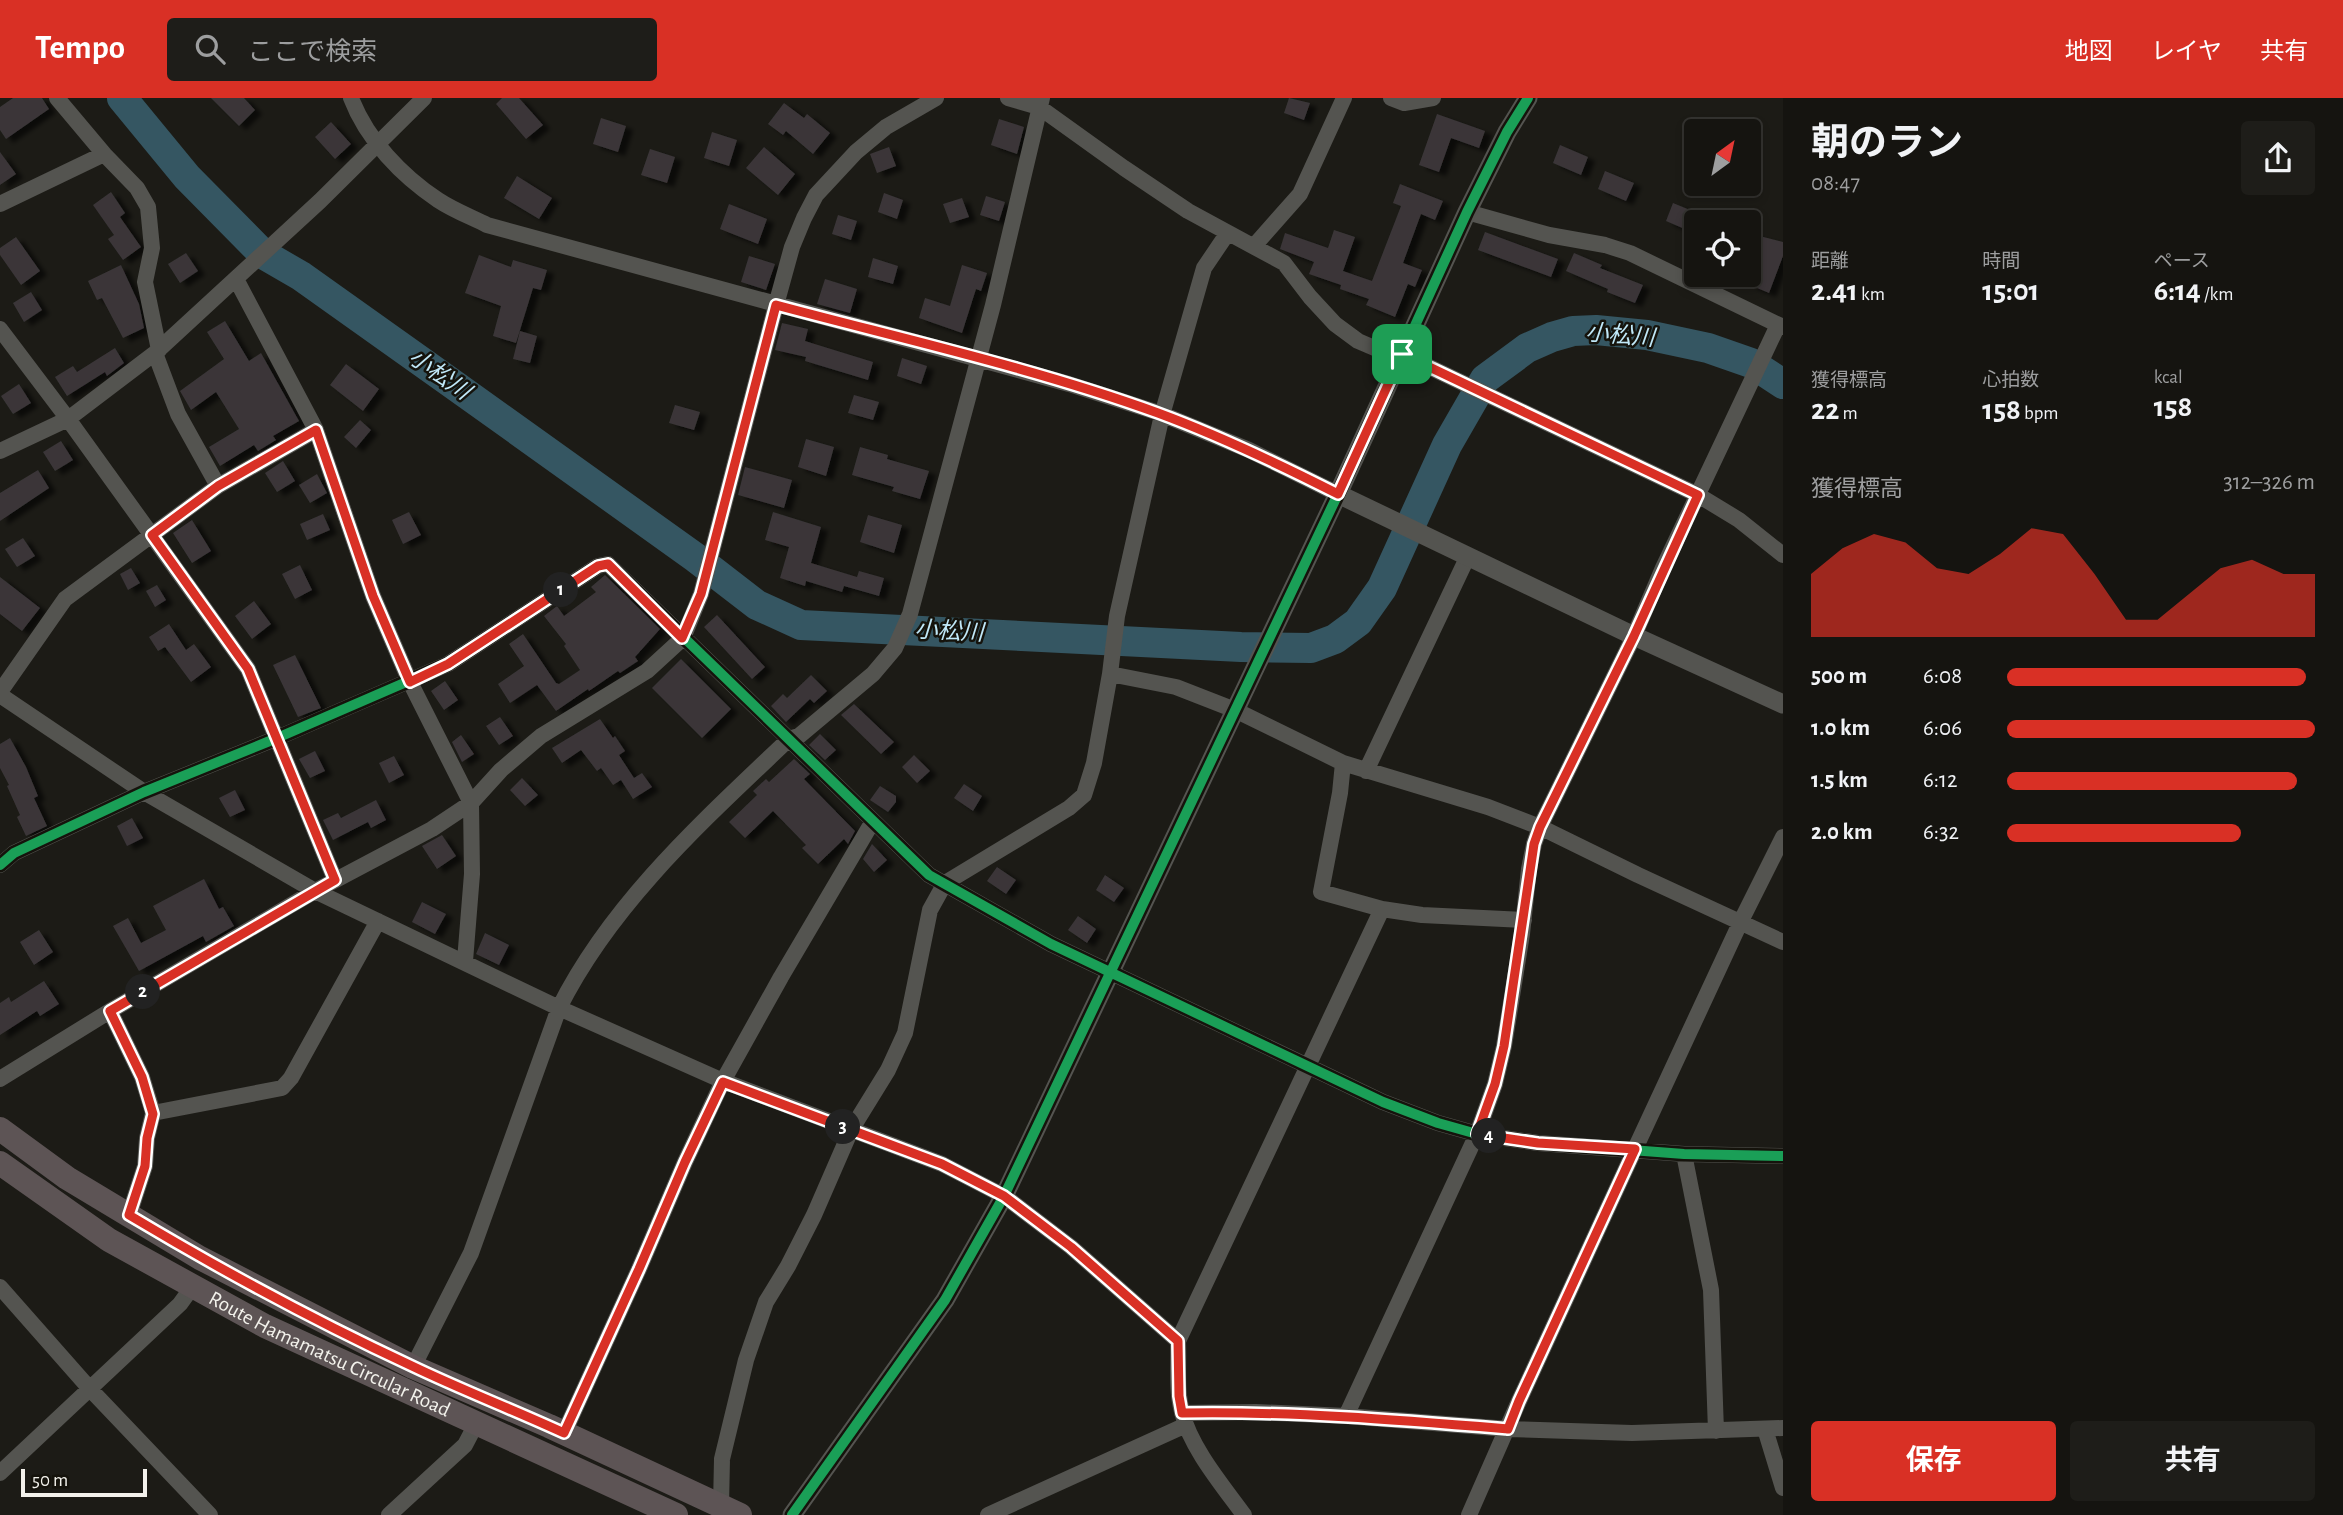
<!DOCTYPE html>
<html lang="ja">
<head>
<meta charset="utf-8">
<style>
  body { margin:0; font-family:"Alegreya Sans","Noto Sans JP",sans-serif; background:#1e1d19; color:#f1f3f6; height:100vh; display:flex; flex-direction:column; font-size:26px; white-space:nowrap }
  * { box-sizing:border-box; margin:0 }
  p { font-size:23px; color:#9d9e9f }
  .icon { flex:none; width:38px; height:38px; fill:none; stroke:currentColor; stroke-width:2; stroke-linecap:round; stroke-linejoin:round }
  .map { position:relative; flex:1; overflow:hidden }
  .details { display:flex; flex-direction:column; background:#151410; width:560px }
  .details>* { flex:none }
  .needle { width:46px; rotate:33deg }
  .controls { position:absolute; left:1684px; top:21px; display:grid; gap:14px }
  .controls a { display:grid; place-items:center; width:77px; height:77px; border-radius:7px; background:#151410; box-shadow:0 4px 10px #0003,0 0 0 2px #343330; font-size:35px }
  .scale { position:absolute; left:21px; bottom:18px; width:126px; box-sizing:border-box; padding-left:7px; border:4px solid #f3f2ec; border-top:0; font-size:19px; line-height:24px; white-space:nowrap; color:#f3f2ec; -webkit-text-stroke:5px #15130c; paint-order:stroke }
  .pin { position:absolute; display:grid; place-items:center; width:60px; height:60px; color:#fff; margin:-30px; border-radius:14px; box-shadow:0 4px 10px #0006 }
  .km { position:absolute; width:35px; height:35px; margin:-18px; border-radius:50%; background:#222; color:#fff; font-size:19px; line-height:35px; text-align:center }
  .round { display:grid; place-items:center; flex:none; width:74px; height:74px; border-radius:7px; background:#1e1d19 }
  .summary { display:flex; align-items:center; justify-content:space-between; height:119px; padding:0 28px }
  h1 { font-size:38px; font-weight:700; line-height:52px }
  .metrics { display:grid; grid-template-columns:repeat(3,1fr); gap:10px; height:119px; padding:7px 28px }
  .metrics div { display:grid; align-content:center }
  .metrics b { font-size:30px; font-weight:700 }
  .metrics small { font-size:19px; font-weight:400 }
  .metrics p { font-size:19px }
  .chart { height:196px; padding:14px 28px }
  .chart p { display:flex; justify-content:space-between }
  .chart svg { width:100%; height:126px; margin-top:7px; fill:#d93025; opacity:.7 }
  .button { display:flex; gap:14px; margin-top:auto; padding:14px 28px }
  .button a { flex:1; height:80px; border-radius:7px; background:#d93025; color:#fff; font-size:28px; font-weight:700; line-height:80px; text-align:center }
  .button a+a { background:#1e1d19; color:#f1f3f6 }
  ul { padding:0 28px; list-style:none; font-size:23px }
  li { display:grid; grid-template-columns:112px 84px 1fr; align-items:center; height:52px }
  li i { height:18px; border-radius:9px; background:#d93025 }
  header { display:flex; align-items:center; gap:42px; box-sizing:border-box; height:98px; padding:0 35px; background:#d93025; color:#fff }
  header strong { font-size:33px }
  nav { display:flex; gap:38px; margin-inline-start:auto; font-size:24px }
  .search { width:490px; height:63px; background:#1e1d19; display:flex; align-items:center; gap:18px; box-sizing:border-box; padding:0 24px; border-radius:7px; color:#9d9e9f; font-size:26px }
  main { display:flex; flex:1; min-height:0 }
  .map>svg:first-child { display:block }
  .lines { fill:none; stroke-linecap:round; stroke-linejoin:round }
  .river { stroke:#355662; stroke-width:30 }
  .building { fill:#3a3638; filter:url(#shadow) }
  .minor { stroke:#545450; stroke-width:16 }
  .tertiary { stroke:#545450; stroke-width:19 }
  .primary { stroke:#5d5455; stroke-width:24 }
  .cycleway-casing { stroke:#15130c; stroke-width:15 }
  .cycleway { stroke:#1a9f57; stroke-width:10 }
  .route-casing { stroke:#fff; stroke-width:14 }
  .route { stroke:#d93025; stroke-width:9 }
  .labels { text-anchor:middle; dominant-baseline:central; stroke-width:5; stroke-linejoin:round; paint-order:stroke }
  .street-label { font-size:21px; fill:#f3f2ec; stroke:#15130c }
  .water-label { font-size:23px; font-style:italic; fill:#c1e9f9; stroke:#15130c }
</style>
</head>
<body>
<header>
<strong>Tempo</strong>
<div class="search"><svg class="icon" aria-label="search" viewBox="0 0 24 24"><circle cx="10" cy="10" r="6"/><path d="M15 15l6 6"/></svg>ここで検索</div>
<nav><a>地図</a><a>レイヤ</a><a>共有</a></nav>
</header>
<main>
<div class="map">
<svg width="1783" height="1417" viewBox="0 0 1783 1417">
  <defs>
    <filter id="shadow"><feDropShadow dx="7" dy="4" stdDeviation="2" flood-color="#0009"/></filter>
  </defs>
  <rect width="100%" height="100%" fill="#1c1b16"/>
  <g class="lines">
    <path class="river" d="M122,0L187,79L263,156L301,178L457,289L696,460L757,507L801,527L1241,549L1311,550L1335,541L1358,524L1382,490L1447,347L1485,281L1527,250L1552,239L1573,233L1596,232L1647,237L1708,250L1751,265L1783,286"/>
  </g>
  <path class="building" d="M13,0H42L49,11L6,41L0,32V9Z
    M211,0H244L255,12L239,28Z
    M502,0H519L543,27L526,41L496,6Z
    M1289,0L1310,5L1304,22L1284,15Z
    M784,5L804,20L807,16L830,35L813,56L786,33L783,37L768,26Z
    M1437,16L1485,33L1479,50L1451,40L1439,74L1419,67Z
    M601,20L626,28L618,54L593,46Z
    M999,21L1024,29L1017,56L991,47Z
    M331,24L351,46L335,61L315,39Z
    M712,34L737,42L729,68L704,60Z
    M1560,47L1588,59L1581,77L1553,65Z
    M764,49L795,76L778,97L746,70Z
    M889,49L896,68L877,75L870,56Z
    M650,51L675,59L667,85L641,77Z
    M0,54L16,76L0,87Z
    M1605,73L1634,85L1626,103L1598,91Z
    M517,78L552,100L539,121L504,100Z
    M1400,86L1443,103L1435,122L1421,116L1403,165L1422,172L1415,189L1408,186L1395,219L1366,207L1369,201L1340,191L1341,187L1309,176L1314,164L1280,151L1285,135L1328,150L1334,132L1355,139L1343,173L1372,183L1401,108L1393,105Z
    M111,94L125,115L120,119L141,149L123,162L108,141L114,137L93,107Z
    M884,95L903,102L897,121L878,114Z
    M986,98L1005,104L999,123L980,117Z
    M962,100L969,119L950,125L943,106Z
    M1673,105L1702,117L1699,124H1696L1694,135L1666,123Z
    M729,106L767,121L758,146L720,131Z
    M838,117L857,123L851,142L832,136Z
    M1485,134L1558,161L1551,179L1478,152Z
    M1748,135L1783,144V158L1769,195L1750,187L1761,156L1748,153Z
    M16,139L40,173L21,187L0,157V150Z
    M186,155L198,173L180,185L168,166Z
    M1574,155L1602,167L1600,170L1643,187L1635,205L1607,194L1608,191L1566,173Z
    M479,157L511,169L513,162L547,172L541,192L533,190L516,245L493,238L501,208L465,195Z
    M749,158L775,166L766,192L741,184Z
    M873,160L898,168L893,186L868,179Z
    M121,167L139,206L144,230L123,240L102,200L97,202L88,183Z
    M962,167L987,175L981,193L976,191L962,235L919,220L925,200L950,208Z
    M825,181L857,191L850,215L817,206Z
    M31,194L42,212L24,224L13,205Z
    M225,223L249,263L261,255L299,323L273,338L276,342L258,353L254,347L220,368L209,349L239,331L216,294L191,312L180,293L224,261L207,234Z
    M782,225L808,231L805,243L873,264L868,282L805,263L806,259L775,252Z
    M520,233L537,238L530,265L513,261Z
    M115,250L124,265L107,278L105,274L67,298L55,279L73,268L77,274Z
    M902,260L927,268L921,286L897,278Z
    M346,266L379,291L363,313L330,287Z
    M19,286L31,305L13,316L1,298Z
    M854,297L879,304L873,322L848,315Z
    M675,307L700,314L694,332L669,325Z
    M360,322L371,332L356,350L344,339Z
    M806,341L834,349L826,378L798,369Z
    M61,343L73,362L55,373L43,354Z
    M860,349L888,357L887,361L929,373L920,401L892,393L894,389L852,377Z
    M283,363L295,383L277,394L265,375Z
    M745,369L792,382L784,410L738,397Z
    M38,372L49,390L0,423V395Z
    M317,376L327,395L310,405L299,387Z
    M409,414L421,437L403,446L392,422Z
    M773,414L821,429L811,465L857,479L859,473L884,480L879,498L844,488L842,494L806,483L805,488L780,480L789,449L765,442Z
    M323,416L330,432L307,442L300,426Z
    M868,417L902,427L894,455L860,444Z
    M192,422L211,453L192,465L173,435Z
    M23,440L35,458L17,469L5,451Z
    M300,467L312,492L295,501L282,476Z
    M131,470L140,485L128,492L120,476Z
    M605,477L660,531L635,559L638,563L620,575L618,573L589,593L588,591L556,613L537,587L510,605L498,586L524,568L509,546L523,536L556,585L559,586L580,572L564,548L566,546L544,518L557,508L564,518L596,494L591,489Z
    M0,479L40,510L22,533L0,516Z
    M157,487L166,502L155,509L146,493Z
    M254,503L271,526L252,541L235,518Z
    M717,517L765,569L752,581L704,529Z
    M169,526L186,552L194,546L211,569L191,584L165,549L158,553L149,539Z
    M295,557L321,610L298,619L273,567Z
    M681,561L731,611L702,640L652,590Z
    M811,577L827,593L814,605L810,601L786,624L771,608L783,596L787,600Z
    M445,583L458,602L444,612L431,593Z
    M854,606L894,644L881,656L841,617Z
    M500,619L513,638L499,647L486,628Z
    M600,621L613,640L615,638L625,653L619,657L634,680L642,675L652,689L633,701L621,682L613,687L601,670L597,673L581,652L562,665L552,650Z
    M820,636L836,652L825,662L809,647Z
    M461,637L474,656L462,664L452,644Z
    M10,640L26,669L38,698L34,700L47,728L26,738L17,719L20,717L7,688L9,687L0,670V646Z
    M315,653L325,673L310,680L299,661Z
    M914,657L930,673L917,685L902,669Z
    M394,658L404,677L389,685L379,665Z
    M794,661L810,676L804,681L855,733L848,746L844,741L818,766L802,750L806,747L773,713L745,740L729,724L757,697L753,693L766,681L769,684Z
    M522,680L538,697L525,708L510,692Z
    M964,686L982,698L973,713L954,700Z
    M880,688L896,698V704L888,714L870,702Z
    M235,692L245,712L230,719L219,700Z
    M376,702L386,722L371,730L368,724L333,742L323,722L338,715L341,720Z
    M132,720L143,740L127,748L117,728Z
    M442,737L456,758L437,771L422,748Z
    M872,746L887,762L874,774L863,761Z
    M997,769L1016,782L1006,796L987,783Z
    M1105,777L1124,790L1114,804L1096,792Z
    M204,781L219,811L223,809L234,828L206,844L203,838L139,873L113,828L128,820L141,845L166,832L153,808Z
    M422,804L446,816L435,836L412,824Z
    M1078,818L1096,831L1087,845L1068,832Z
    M39,832L53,854L34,867L20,844Z
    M485,835L509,847L499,867L476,856Z
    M44,883L59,906L40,918L37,913L0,937V905L9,899L11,904Z"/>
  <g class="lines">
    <path class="minor" d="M351,0C367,42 402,78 438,102C453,112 471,119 487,127L1069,286L1159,315L1249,352L1338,396
      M1008,0L1039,9L1124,70L1188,113L1284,165L1310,199L1335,226L1358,243L1400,261
      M1391,0L1404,5L1433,0
      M104,56L137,90L148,109L152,150L145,184L159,252
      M0,106L104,56L57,0
      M1467,114L1549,137L1605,147L1630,155L1783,229
      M1254,148L1300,96L1344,0
      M236,181L316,332
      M0,231L68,321L248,571L335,782
      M155,255L178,316L218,388L316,332L373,498L410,584L471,705L472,776L465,863
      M1402,256L1698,397L1739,422L1783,457
      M0,353L68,321L155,255L320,103L424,0
      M1110,576L1176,589L1235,612L1343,665L1488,709L1540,729L1638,777L1783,844
      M0,594L65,501L218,388
      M0,597L144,694L315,793L559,910L723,983L942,1066L1004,1098L1071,1149L1178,1243C1179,1267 1176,1292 1182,1314C1190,1349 1223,1388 1244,1417
      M1343,665L1340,695L1321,794L1382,811L1422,817L1524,822
      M1366,673L1468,458
      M0,767L14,755L144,694L277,640L448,566L598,468L608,466L929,777L1051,846L1383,1004L1438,1025L1477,1036L1538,1045L1684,1056L1783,1058
      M110,913L142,979L153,1015L147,1040L145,1068L129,1117
      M0,981L110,913L315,793L432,731L471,705L501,672L541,638L647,573L683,540L701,496L776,207L792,149L804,120L816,97L856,54L886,29L936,0
      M153,1015L282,990L291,980L378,823
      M1684,1056L1711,1192L1716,1333
      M0,1189L90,1291L210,1417
      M1178,1243L1382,811
      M413,1269L471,1155L559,910C612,804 704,722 789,641L799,638L873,576L895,550L910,516L993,207L1042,0
      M1182,1315L1256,1314L1346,1318L1508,1331L1632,1335L1783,1330
      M1346,1318L1477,1036L1495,986L1504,948L1522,836L1529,771L1534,746L1540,729L1634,538L1663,470L1778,227
      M1765,1331L1783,1390
      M564,1335L639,1171L685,1064L723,983L781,879L873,723
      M0,1375L180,1206L193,1188
      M721,1408L722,1361L746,1262L766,1204L788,1168L814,1117L851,1032L888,972L905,935L930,812L945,785L1069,710L1084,697L1094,665L1110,576L1117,518L1162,317L1204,170L1227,136
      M389,1417L465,1347L476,1326
      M988,1417L1186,1327
      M1469,1417L1519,1303L1635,1051L1741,823L1783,739"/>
    <path class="tertiary" d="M1338,396L1634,538L1783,606
      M792,1417L945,1202L1004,1098L1338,396L1467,114L1507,34L1528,0"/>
    <g class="primary">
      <path d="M0,1031L67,1080L200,1160L413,1269L549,1328L740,1417"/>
      <path id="s1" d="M0,1065L109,1142L265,1228L676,1417"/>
    </g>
    <defs>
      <path id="cycleway" d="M0,767L14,755L144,694L277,640L448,566L598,468L608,466L929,777L1051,846L1383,1004L1438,1025L1477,1036L1538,1045L1684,1056L1783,1058
        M792,1417L945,1202L1004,1098L1338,396L1467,114L1507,34L1528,0"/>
    </defs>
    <use href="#cycleway" class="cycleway-casing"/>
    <use href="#cycleway" class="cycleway"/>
  </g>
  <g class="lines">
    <defs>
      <path id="route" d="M776,207C903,241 1034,270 1158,315C1220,338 1279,366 1338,396L1402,256L1698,397L1634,538L1540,729L1534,746L1504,948L1495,986L1477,1036L1538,1045L1635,1051L1519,1303L1508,1331C1399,1322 1291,1313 1182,1315L1179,1298L1178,1243L1071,1149L1004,1098L942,1066L723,984L685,1064L639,1171L564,1335C514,1312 462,1292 412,1268C315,1223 221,1172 129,1117L145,1068L147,1040L153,1016L142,979L110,913L335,782L248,571L152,437L218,388L316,332L373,498L410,584L448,566L598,468L608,466L682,540L701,496Z"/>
    </defs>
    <use href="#route" class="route-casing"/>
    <use href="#route" class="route"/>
  </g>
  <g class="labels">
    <g class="street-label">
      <text stroke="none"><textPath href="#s1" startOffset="382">Route Hamamatsu Circular Road</textPath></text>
    </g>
    <g class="water-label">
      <text transform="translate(1620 238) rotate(5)">小松川</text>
      <text transform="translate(439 277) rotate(35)">小松川</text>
      <text transform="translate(949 534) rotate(3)">小松川</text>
    </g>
  </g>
</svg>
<div class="controls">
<a><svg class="needle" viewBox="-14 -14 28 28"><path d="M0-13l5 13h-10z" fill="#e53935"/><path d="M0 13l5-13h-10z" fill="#9d9e9f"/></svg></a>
<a><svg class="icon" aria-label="locate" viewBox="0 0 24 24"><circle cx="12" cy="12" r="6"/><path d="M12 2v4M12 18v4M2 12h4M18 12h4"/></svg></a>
</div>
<div class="scale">50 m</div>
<div class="pin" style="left:1402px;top:256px;background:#1e9e55"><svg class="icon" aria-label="arrive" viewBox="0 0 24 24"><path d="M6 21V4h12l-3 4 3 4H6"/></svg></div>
<b class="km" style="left:561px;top:492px">1</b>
<b class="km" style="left:143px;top:894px">2</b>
<b class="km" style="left:843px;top:1029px">3</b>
<b class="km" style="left:1489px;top:1038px">4</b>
</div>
<section class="details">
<div class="summary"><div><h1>朝のラン</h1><p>08:47</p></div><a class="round"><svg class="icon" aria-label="share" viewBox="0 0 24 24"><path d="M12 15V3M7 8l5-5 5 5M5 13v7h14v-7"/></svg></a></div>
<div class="metrics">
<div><p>距離</p><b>2.41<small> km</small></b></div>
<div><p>時間</p><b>15:01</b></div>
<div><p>ペース</p><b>6:14<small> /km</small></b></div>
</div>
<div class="metrics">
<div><p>獲得標高</p><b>22<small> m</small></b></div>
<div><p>心拍数</p><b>158<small> bpm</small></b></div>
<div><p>kcal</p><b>158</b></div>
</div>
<div class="chart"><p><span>獲得標高</span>312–326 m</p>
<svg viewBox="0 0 160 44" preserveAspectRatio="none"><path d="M0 44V22L10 13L20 8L30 11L40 20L50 22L60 15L70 6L80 8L90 22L100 38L110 38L120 29L130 20L140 17L150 22L160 22V44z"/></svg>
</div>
<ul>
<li><b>500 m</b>6:08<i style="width:97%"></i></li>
<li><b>1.0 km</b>6:06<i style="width:100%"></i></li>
<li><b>1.5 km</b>6:12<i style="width:94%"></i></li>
<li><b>2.0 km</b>6:32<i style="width:76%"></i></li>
</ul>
<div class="button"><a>保存</a><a>共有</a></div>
</section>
</main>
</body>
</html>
